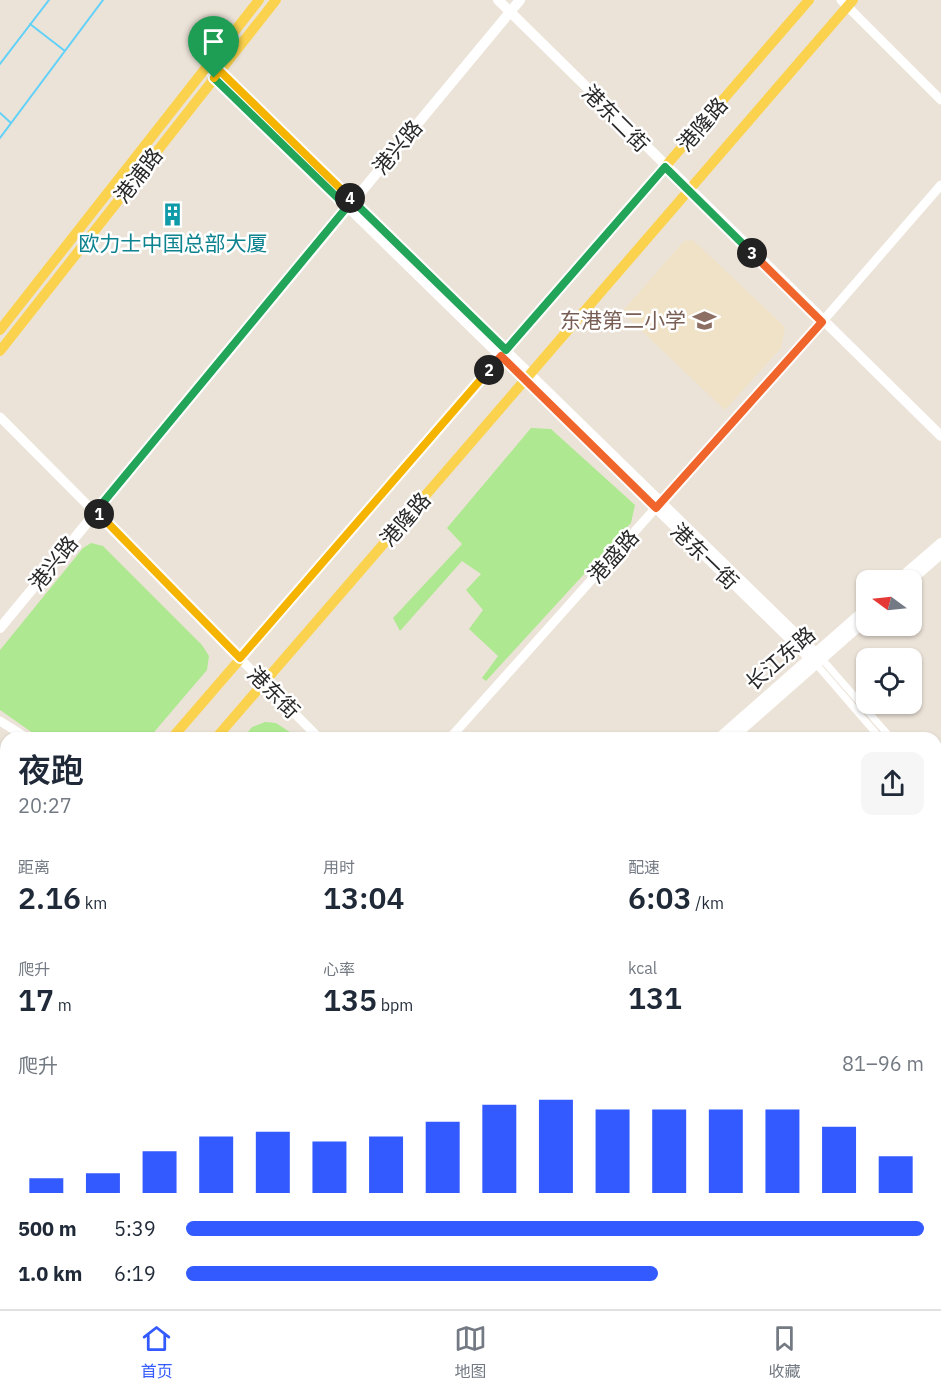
<!DOCTYPE html>
<html lang="zh">
<head>
<meta charset="utf-8">
<style>
  body { margin:0; font-family:"IBM Plex Sans","Noto Sans SC",sans-serif; background:#f6f6f7; color:#1f2937; height:100vh; display:flex; flex-direction:column; font-size:22px; white-space:nowrap }
  * { box-sizing:border-box; margin:0 }
  p { font-size:20px; color:#747a83 }
  .icon { flex:none; width:33px; height:33px; fill:none; stroke:currentColor; stroke-width:2; stroke-linecap:round; stroke-linejoin:round }
  .map { position:relative; flex:1; overflow:hidden }
  .sheet { position:absolute; left:0px; top:732px; width:942px; height:578px; display:flex; flex-direction:column; background:#fff; border-radius:18px 18px 0 0; box-shadow:0 2px 4px #0004 }
  .sheet>* { flex:none }
  .needle { width:39px; rotate:285deg }
  .tools { position:absolute; left:856px; top:570px; display:grid; gap:12px }
  .tools a { display:grid; place-items:center; width:66px; height:66px; border-radius:12px; background:#fff; box-shadow:0 2px 4px #0004; font-size:30px }
  .pin { position:absolute; display:grid; place-items:center; width:51px; height:51px; color:#fff; margin:-62px -26px; border-radius:50% 50% 50% 0; rotate:-45deg; box-shadow:0 0 6px #0007 }
  .pin .icon { rotate:45deg }
  .km { position:absolute; width:30px; height:30px; margin:-15px; border-radius:50%; background:#222; color:#fff; font-size:16px; line-height:30px; text-align:center }
  .round { display:grid; place-items:center; flex:none; width:63px; height:63px; border-radius:12px; background:#f6f6f7 }
  .head { display:flex; align-items:center; justify-content:space-between; height:102px; padding:0 18px }
  h1 { font-size:33px; font-weight:600; line-height:45px }
  .stats { display:grid; grid-template-columns:repeat(3,1fr); gap:9px; height:102px; padding:6px 18px }
  .stats div { display:grid; align-content:center }
  .stats b { font-size:30px; font-weight:600 }
  .stats small { font-size:16px; font-weight:400 }
  .stats p { font-size:16px }
  .chart { height:168px; padding:12px 18px }
  .chart p { display:flex; justify-content:space-between }
  .chart svg { width:100%; height:108px; margin-top:6px; stroke:#335aff; stroke-width:6 }
  ul { padding:0 18px; list-style:none; font-size:20px }
  li { display:grid; grid-template-columns:96px 72px 1fr; align-items:center; height:45px }
  li i { height:15px; border-radius:8px; background:#335aff }
  .dock { display:flex; justify-content:space-around; align-items:center; height:84px; border-top:2px solid #e0e1e3; background:#fff; font-size:16px; color:#747a83 }
  .dock a { display:grid; justify-items:center; gap:3px }
  .dock .active { color:#335aff }
  .map>svg:first-child { display:block }
  .education { fill:#f0e2c6 }
  .green { fill:#aee890 }
  .lines { fill:none; stroke-linecap:round; stroke-linejoin:round }
  .stream { stroke:#62d1f8; stroke-width:2 }
  .minor { stroke:#fff; stroke-width:7 }
  .tertiary { stroke:#fff; stroke-width:9 }
  .secondary { stroke:#fff; stroke-width:10 }
  .primary { stroke:#fbd24e; stroke-width:10 }
  .trunk { stroke:#fdb650; stroke-width:12 }
  .tram { stroke:#9b9fb4; stroke-width:1.5 }
  .split-1-casing { stroke:#fff; stroke-width:12 }
  .split-2-casing { stroke:#fff; stroke-width:12 }
  .split-3-casing { stroke:#fff; stroke-width:12 }
  .split-4-casing { stroke:#fff; stroke-width:12 }
  .split-5-casing { stroke:#fff; stroke-width:12 }
  .split-1 { stroke:#22a559; stroke-width:8 }
  .split-2 { stroke:#f5b400; stroke-width:8 }
  .split-3 { stroke:#f0652b; stroke-width:8 }
  .split-4 { stroke:#22a559; stroke-width:8 }
  .split-5 { stroke:#f5b400; stroke-width:8 }
  .labels { text-anchor:middle; dominant-baseline:central; stroke-width:5; stroke-linejoin:round; paint-order:stroke }
  .street-label { font-size:21px; fill:#282828; stroke:#fff }
  .culture-label { font-size:21px; fill:#0d838f; stroke:#fff }
  .education-label { font-size:21px; fill:#785e54; stroke:#fff; text-anchor:end }
</style>
</head>
<body>
<div class="map">
<svg width="941" height="1309" viewBox="0 0 941 1309">
  <rect width="100%" height="100%" fill="#ece3d8"/>
  <path class="education" d="M693,240L785,327L781,348L725,410L622,312L684,241Z
    M816,1304H899L897,1309H829Z"/>
  <path class="green" d="M531,428L551,429L635,505L631,523L486,681L482,678L498,656L469,629L483,610L466,590L481,574L462,561L400,631L393,618L462,544L447,528Z
    M91,543L103,546L202,645L209,656L207,670L149,738H40L0,710V650L83,548Z
    M265,722L276,723L299,738H243L252,727Z"/>
  <g class="lines">
    <path class="stream" d="M30,24L65,51
      M0,64L49,0
      M0,113L11,123
      M0,138L103,0"/>
    <path class="minor" d="M822,659L891,738
      M816,664L880,738
      M936,771L941,766
      M936,792L941,798
      M936,805L941,811
      M936,1154L941,1153
      M936,1190H941
      M660,1304L670,1309
      M801,1304L813,1309
      M638,1309L640,1304"/>
    <path class="tertiary" d="M841,0L941,100
      M0,417L319,738
      M814,663L206,69L211,63L220,71L819,656
      M0,721L27,738
      M450,738L822,322L941,185
      M936,1283L941,1285"/>
    <path class="secondary" d="M498,0L941,436
      M898,580L941,543
      M911,580L941,554
      M0,628L520,0
      M719,738L867,608
      M732,738L867,619
      M0,916H6
      M0,925H6
      M0,1243L6,1246
      M154,1304L163,1309
      M721,1309L723,1304"/>
    <path class="primary" d="M0,330L259,0
      M0,351L276,0
      M172,738L809,0
      M216,738L853,0
      M0,1233L6,1216
      M7,1309L9,1304"/>
    <path class="trunk" d="M936,1098L941,1096
      M936,1114L941,1113
      M317,1309L320,1304
      M327,1309L330,1304"/>
    <path class="tram" d="M936,1108L941,1107
      M726,1309L729,1304"/>
  </g>
  <g class="lines">
    <defs>
      <path id="split-1" d="M99,514L96,511L347,207L214,78"/>
      <path id="split-2" d="M99,514L240,658L489,370"/>
      <path id="split-3" d="M489,370L501,356L656,508L822,322L752,253"/>
      <path id="split-4" d="M350,198L506,350L665,167L752,253"/>
      <path id="split-5" d="M214,78L220,71L350,198"/>
    </defs>
    <use href="#split-1" class="split-1-casing"/>
    <use href="#split-2" class="split-2-casing"/>
    <use href="#split-3" class="split-3-casing"/>
    <use href="#split-4" class="split-4-casing"/>
    <use href="#split-5" class="split-5-casing"/>
    <use href="#split-1" class="split-1"/>
    <use href="#split-2" class="split-2"/>
    <use href="#split-3" class="split-3"/>
    <use href="#split-4" class="split-4"/>
    <use href="#split-5" class="split-5"/>
  </g>
  <defs>
    <symbol id="building-bare" viewBox="-9 -9 18 18"><path d="M-4-6H4V6H1V3H-1V6H-4ZM-2.5-4.3h1.7v1.8h-1.7ZM.8-4.3h1.7v1.8H.8ZM-2.5-1h1.7V.8h-1.7ZM.8-1h1.7V.8H.8Z" fill="#0f9aa8" stroke="#fff" stroke-width="2.5" paint-order="stroke"/></symbol>
    <symbol id="school-bare" viewBox="-9 -9 18 18"><path d="M0-5L7-2L0 1L-7-2ZM-4 1L0 2.5L4 1V4Q0 6-4 4Z" fill="#8d6e63" stroke="#fff" stroke-width="2.5" paint-order="stroke"/></symbol>
  </defs>
  <g fill-rule="evenodd">
    <use href="#building-bare" x="156" y="198" width="33" height="33"/>
    <use href="#school-bare" x="688" y="304" width="33" height="33"/>
  </g>
  <g class="labels">
    <g class="street-label">
      <text transform="translate(616 118) rotate(45)">港东二街</text>
      <text transform="translate(702 124) rotate(-49)">港隆路</text>
      <text transform="translate(397 147) rotate(-50)">港兴路</text>
      <text transform="translate(138 175) rotate(-52)">港浦路</text>
      <text transform="translate(405 519) rotate(-49)">港隆路</text>
      <text transform="translate(613 556) rotate(-48)">港盛路</text>
      <text transform="translate(705 556) rotate(44)">港东一街</text>
      <text transform="translate(53 563) rotate(-51)">港兴路</text>
      <text transform="translate(780 658) rotate(-41)">长江东路</text>
      <text transform="translate(274 692) rotate(45)">港东街</text>
    </g>
    <g class="culture-label">
      <text x="173" y="243">欧力士中国总部大厦</text>
    </g>
    <g class="education-label">
      <text x="686" y="320">东港第二小学</text>
    </g>
  </g>
</svg>
<div class="tools">
<a><svg class="needle" viewBox="-14 -14 28 28"><path d="M0-13l5 13h-10z" fill="#e53935"/><path d="M0 13l5-13h-10z" fill="#747a83"/></svg></a>
<a><svg class="icon" aria-label="locate" viewBox="0 0 24 24"><circle cx="12" cy="12" r="6"/><path d="M12 2v4M12 18v4M2 12h4M18 12h4"/></svg></a>
</div>
<div class="pin" style="left:214px;top:78px;background:#1e9e55"><svg class="icon" aria-label="arrive" viewBox="0 0 24 24"><path d="M6 21V4h12l-3 4 3 4H6"/></svg></div>
<b class="km" style="left:99px;top:514px">1</b>
<b class="km" style="left:489px;top:370px">2</b>
<b class="km" style="left:752px;top:253px">3</b>
<b class="km" style="left:350px;top:198px">4</b>
<section class="sheet">
<div class="head"><div><h1>夜跑</h1><p>20:27</p></div><a class="round"><svg class="icon" aria-label="share" viewBox="0 0 24 24"><path d="M12 15V3M7 8l5-5 5 5M5 13v7h14v-7"/></svg></a></div>
<div class="stats">
<div><p>距离</p><b>2.16<small> km</small></b></div>
<div><p>用时</p><b>13:04</b></div>
<div><p>配速</p><b>6:03<small> /km</small></b></div>
</div>
<div class="stats">
<div><p>爬升</p><b>17<small> m</small></b></div>
<div><p>心率</p><b>135<small> bpm</small></b></div>
<div><p>kcal</p><b>131</b></div>
</div>
<div class="chart"><p><span>爬升</span>81–96 m</p>
<svg viewBox="0 0 160 44" preserveAspectRatio="none"><path d="M5 44V38M15 44V36M25 44V27M35 44V21M45 44V19M55 44V23M65 44V21M75 44V15M85 44V8M95 44V6M105 44V10M115 44V10M125 44V10M135 44V10M145 44V17M155 44V29"/></svg>
</div>
<ul>
<li><b>500 m</b>5:39<i style="width:100%"></i></li>
<li><b>1.0 km</b>6:19<i style="width:64%"></i></li>
</ul>
</section>
</div>
<nav class="dock">
<a class="active"><svg class="icon" aria-label="home" viewBox="0 0 24 24"><path d="M3 11l9-7 9 7M6 9v11h12V9"/></svg>首页</a>
<a><svg class="icon" aria-label="map" viewBox="0 0 24 24"><path d="M3 6l6-2 6 2 6-2v14l-6 2-6-2-6 2zM9 4v14M15 6v14"/></svg>地图</a>
<a><svg class="icon" aria-label="saved" viewBox="0 0 24 24"><path d="M7 4h10v16l-5-4-5 4z"/></svg>收藏</a>
</nav>
</body>
</html>
